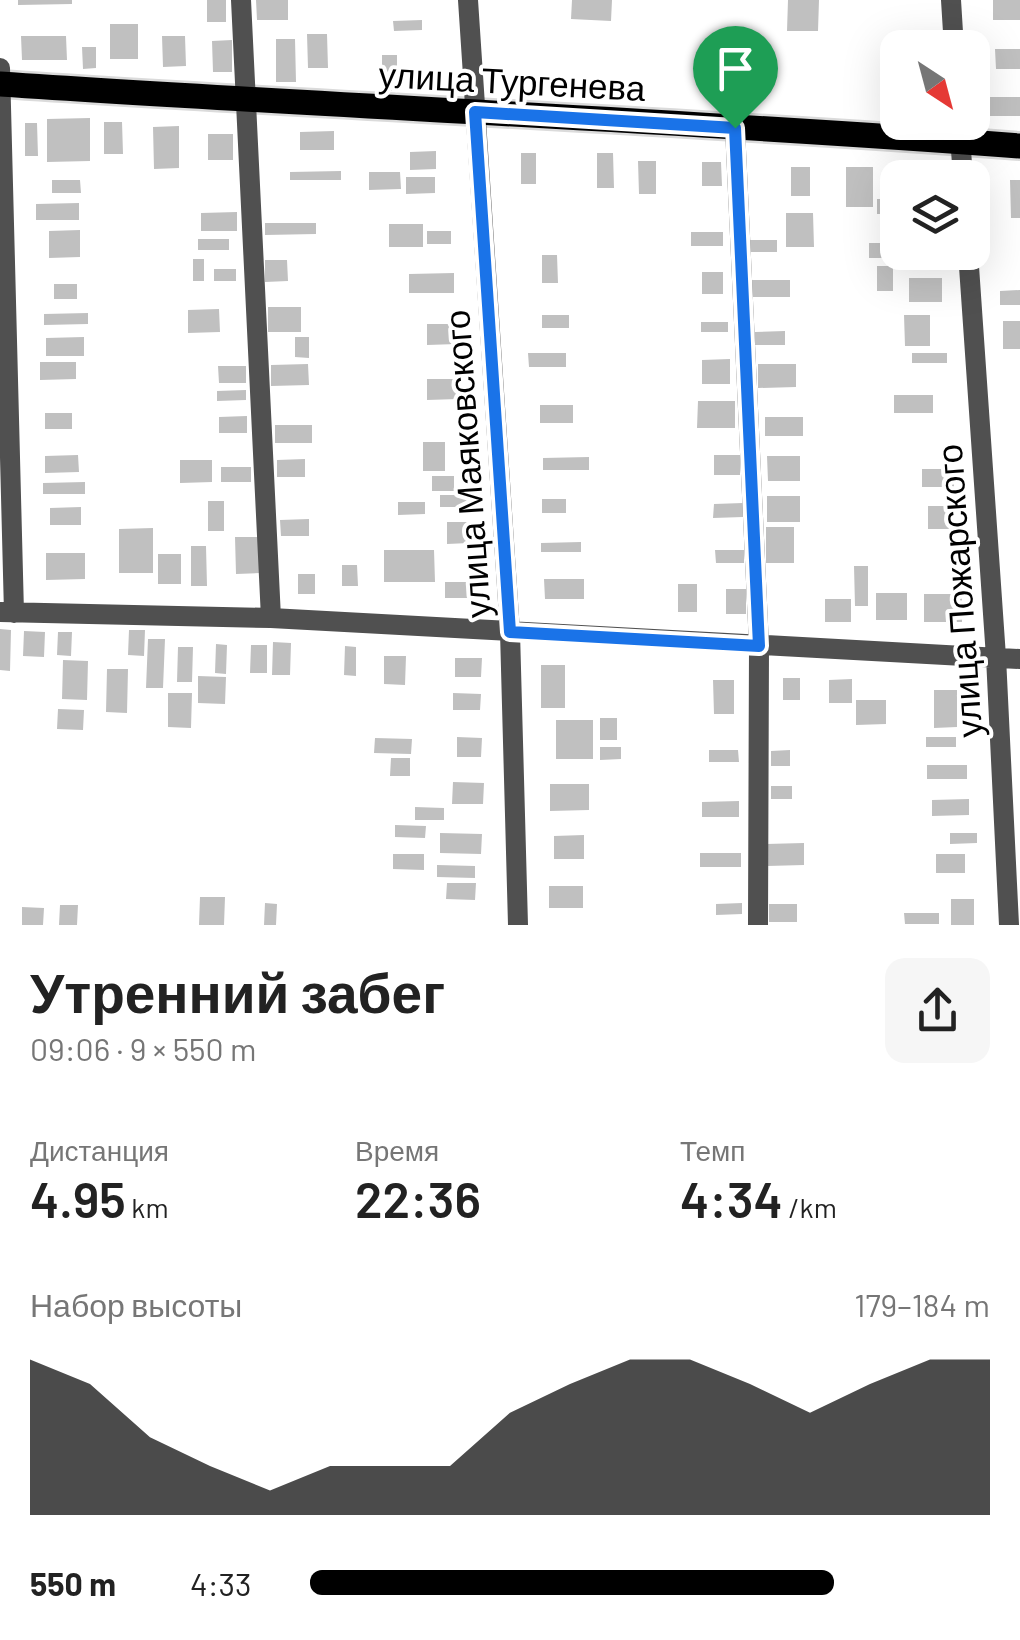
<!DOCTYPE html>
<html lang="ru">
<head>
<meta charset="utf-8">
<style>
  body { margin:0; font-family:Barlow,sans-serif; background:#f6f6f6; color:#222; height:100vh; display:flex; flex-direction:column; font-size:38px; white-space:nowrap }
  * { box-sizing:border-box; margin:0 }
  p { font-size:32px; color:#767676 }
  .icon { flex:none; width:55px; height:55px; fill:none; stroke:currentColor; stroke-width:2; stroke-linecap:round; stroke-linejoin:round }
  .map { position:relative; height:925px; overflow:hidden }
  .panel { display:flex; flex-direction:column; background:#fff; flex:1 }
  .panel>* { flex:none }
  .needle { width:65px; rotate:144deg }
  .tools { position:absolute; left:880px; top:30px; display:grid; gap:20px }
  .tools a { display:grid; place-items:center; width:110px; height:110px; border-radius:20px; background:#fff; box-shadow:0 10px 40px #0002; font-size:50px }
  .pin { position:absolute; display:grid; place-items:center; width:85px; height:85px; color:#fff; margin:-102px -42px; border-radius:50% 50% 50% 0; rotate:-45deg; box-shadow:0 0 10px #0007 }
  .pin .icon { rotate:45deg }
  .round { display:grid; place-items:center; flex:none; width:105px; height:105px; border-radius:20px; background:#f6f6f6 }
  .overview { display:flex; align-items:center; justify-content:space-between; height:170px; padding:0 30px }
  h1 { font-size:55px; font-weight:600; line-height:75px }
  .figures { display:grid; grid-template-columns:repeat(3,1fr); gap:15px; height:170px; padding:10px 30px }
  .figures div { display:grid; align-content:center }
  .figures b { font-size:50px; font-weight:600 }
  .figures small { font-size:28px; font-weight:400 }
  .figures p { font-size:28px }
  .chart { height:280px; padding:20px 30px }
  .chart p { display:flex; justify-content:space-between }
  .chart svg { width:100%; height:180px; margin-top:10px; fill:#000; opacity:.7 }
  ul { padding:0 30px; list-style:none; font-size:32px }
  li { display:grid; grid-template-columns:160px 120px 1fr; align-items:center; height:75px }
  li i { height:25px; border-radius:12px; background:#000 }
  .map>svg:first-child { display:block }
  .building { fill:#c0c0c0 }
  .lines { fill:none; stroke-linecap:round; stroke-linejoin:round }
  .major-casing { stroke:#dbdbdb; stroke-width:30 }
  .minor { stroke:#505050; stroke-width:20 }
  .major { stroke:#000; stroke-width:25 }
  .route-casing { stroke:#fff; stroke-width:20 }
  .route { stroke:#1a73e8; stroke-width:12 }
  .labels { text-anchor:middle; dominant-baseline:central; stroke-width:8; stroke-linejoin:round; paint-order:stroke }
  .street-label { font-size:35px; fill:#000; stroke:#fff }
</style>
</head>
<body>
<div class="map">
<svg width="1020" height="925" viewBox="0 0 1020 925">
  <rect width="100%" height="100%" fill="#fff"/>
  <path class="building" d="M18,0H72V4L18,5Z
    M207,0H226V22H207Z
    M256,0H288V20H257Z
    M572,0H612L611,21L571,19Z
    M788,0H819L818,31H787Z
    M993,0H1020V20H993Z
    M422,20V30L394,31L393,21Z
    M110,24H138V59H110Z
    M307,34H327L328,68H308Z
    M21,36H66L67,60H22Z
    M162,36H185L186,66L163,67Z
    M276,39H295L296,82H276Z
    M232,40V72H213L212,41Z
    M82,47H96V68L83,69Z
    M995,49H1020V69H996Z
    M382,55H397V91H382Z
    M988,97H1020V116H988Z
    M90,118V161L47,162V119Z
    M104,122H122L123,154H104Z
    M25,123H37L38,156H25Z
    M179,126V168L154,169L153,127Z
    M334,131V150H300V132Z
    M208,134H233V160H208Z
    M436,151V169L410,170V152Z
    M521,153H536V184H521Z
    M597,153H613L614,188H597Z
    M638,161H656V194H639Z
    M702,162H721L722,186H702Z
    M791,167H810V196H791Z
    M846,167H873V207H846Z
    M341,171V180H290V172Z
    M369,172H400L401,189L369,190Z
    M406,177H435V193L406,194Z
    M52,180H80L81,193H52Z
    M1010,180H1020V218H1011Z
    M877,199H896V214H877Z
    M79,203V220H36V204Z
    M237,212V231H201V213Z
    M786,213H813L814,247H786Z
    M265,223H316V234L265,235Z
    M389,224H423V247H389Z
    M80,230V257L49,258V231Z
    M427,231H451V244H427Z
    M691,232H723V246H691Z
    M198,239H229V250H198Z
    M747,240H777V252H748Z
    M869,243H898V252H905V258H869Z
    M542,255H557L558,283H542Z
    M193,259H204V281H193Z
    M265,260H287L288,281L265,282Z
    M877,266H893V291H877Z
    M214,269H236V281H214Z
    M702,272H723V294H702Z
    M454,273V293H409V274Z
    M909,278H942V302H909Z
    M751,280H790V297H752Z
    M54,284H77V299H54Z
    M1020,290V305H1000V291Z
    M268,307H301V332H268Z
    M219,309L220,332L188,333V310Z
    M88,313V324L44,325V314Z
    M542,315H569V328H542Z
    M904,315H930V346H905Z
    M1003,321H1020V349H1003Z
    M701,322H728V332H701Z
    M427,324H457V344L427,345Z
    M785,331V345H755V332Z
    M84,337V356H46V338Z
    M295,337H309V358L295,357Z
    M528,353H566V367H529Z
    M912,353H947V363H912Z
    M730,359V384H702V360Z
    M40,362H76V379L40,380Z
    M308,364L309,385L271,386V365Z
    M758,364H796V387L758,388Z
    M218,366H246V383H219Z
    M427,379H458V399L427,400Z
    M246,390V400L217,401V391Z
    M894,395H933V413H894Z
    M698,401H735V428H697Z
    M540,405H573V423H540Z
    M45,413H72V429H45Z
    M247,416V433H219V417Z
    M765,417H803V436H765Z
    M275,425H312V443H275Z
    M423,442H445V471H423Z
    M78,455L79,472L45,473V456Z
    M714,455H740V475H714Z
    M767,456H800V481H768Z
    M589,457V470H543V458Z
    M305,459V477H277V460Z
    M180,460H212V482L180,483Z
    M221,467H251V482H221Z
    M922,469H954V487H922Z
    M432,476H454V491H432Z
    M85,482V494H43V483Z
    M440,495H467V507H440Z
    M767,496H800V522H767Z
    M542,499H566V513H542Z
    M208,501H224V531H208Z
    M398,502H425V514L398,515Z
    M743,503V517L713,518L714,504Z
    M928,506H951V529H928Z
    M81,507V525H50V508Z
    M309,519V536H281L280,520Z
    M447,522H469V543L447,544Z
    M766,527H794V563H766Z
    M153,528V573H119V529Z
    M235,537H260V573L236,574Z
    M581,542V552H541V543Z
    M191,546H206L207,586H191Z
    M384,550H434L435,582H384Z
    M715,550H744V563H716Z
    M46,553H85V579L46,580Z
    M158,554H181V584H158Z
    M342,565H357L358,586H342Z
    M854,566H868V606H855Z
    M298,574H315V594H298Z
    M544,579H584V599H545Z
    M445,582H471V598H445Z
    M678,584H697V612H678Z
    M726,589H746V614H726Z
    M876,593H907V620H876Z
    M924,594H962V622H924Z
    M825,599H851V622H825Z
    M0,629L11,630L10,671L0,670Z
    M129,630H145L144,656L128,655Z
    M24,631L45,632L44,657L23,656Z
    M58,632H72L71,656L57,655Z
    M148,639H165L163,688H146Z
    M273,642L291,643L290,675H272Z
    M216,644L227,645L226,674L215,673Z
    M251,645H267V673H250Z
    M345,646L356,647V676L344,675Z
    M178,647H193L192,682H177Z
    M384,656H406L405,685L384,684Z
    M455,658H482L481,677H455Z
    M63,660L88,661L87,700L62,699Z
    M541,665H565V708H541Z
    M107,669H128L127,713L106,712Z
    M198,676L226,677L225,704L198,703Z
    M783,678H800V700H783Z
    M852,679V703H829V680Z
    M713,680H734V714H714Z
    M934,690H957V727L934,728Z
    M168,693H192L191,728L168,727Z
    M453,693L481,694L480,710H453Z
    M856,700H886V724L856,725Z
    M58,709L84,710L83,730L57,729Z
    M600,718H617V740H600Z
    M556,720H593V759H556Z
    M457,737L482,738L481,757H457Z
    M926,737H956V747H926Z
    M375,738L412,739L411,754L374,753Z
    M600,747H621V759L600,760Z
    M709,750H738L739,762H709Z
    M790,750V766H771V751Z
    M391,758H410V776H390Z
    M927,765H967V779H927Z
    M453,782L484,783L483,804H452Z
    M550,784H589V810L550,811Z
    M771,786H792V799H771Z
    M969,799V815L932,816V800Z
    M739,801V817H702V802Z
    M415,807L444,808V820H415Z
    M395,825L426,826L425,838L395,837Z
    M440,833L482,834L481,854L440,853Z
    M950,833H977V843L950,844Z
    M584,835V859H554V836Z
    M804,843V865L767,866L766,844Z
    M700,853H741V867H700Z
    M393,854H424V870L393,869Z
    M936,854H965V873H936Z
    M437,865L475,866V878L437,877Z
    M447,883H476L475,900L446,899Z
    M549,886H583V908H549Z
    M200,897H225L224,925H199Z
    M951,899H974V925H951Z
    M265,903L277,904L276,925H264Z
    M742,903V914L716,915V904Z
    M769,904H797V922H769Z
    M60,905H78L77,925H59Z
    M22,907L44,908L43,925H22Z
    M904,913H939V924H905Z"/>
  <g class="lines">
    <defs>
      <path id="major" d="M0,84C340,107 680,120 1020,146"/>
    </defs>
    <use href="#major" class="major-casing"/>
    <path class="minor" d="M241,0L271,618
      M468,0L510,632L518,925
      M951,0L954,48
      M0,68L14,613
      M959,122L963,178
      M735,128L759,646L758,925
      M968,252L996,657L1009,925
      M0,612L271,618L1020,659"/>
    <use href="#major" class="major"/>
  </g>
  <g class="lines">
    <defs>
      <path id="route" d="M475,112L735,128L759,646L510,632Z"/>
    </defs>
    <use href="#route" class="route-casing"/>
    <use href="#route" class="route"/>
  </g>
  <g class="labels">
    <g class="street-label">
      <text transform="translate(512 80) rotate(3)">улица Тургенева</text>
      <text transform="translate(466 464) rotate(-94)">улица Маяковского</text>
      <text transform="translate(958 591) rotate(-94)">улица Пожарского</text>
    </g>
  </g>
</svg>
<div class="tools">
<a><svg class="needle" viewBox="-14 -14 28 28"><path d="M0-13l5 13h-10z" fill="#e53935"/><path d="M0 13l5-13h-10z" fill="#767676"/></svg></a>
<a><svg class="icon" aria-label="layers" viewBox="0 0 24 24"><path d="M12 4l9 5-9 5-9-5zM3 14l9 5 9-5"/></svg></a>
</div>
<div class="pin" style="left:735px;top:128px;background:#1e9e55"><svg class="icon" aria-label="arrive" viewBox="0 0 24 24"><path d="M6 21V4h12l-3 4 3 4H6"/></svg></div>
</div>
<section class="panel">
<div class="overview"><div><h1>Утренний забег</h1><p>09:06 · 9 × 550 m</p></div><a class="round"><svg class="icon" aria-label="share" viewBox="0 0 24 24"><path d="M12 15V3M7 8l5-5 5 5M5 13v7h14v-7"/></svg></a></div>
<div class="figures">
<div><p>Дистанция</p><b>4.95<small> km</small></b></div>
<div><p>Время</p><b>22:36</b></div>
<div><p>Темп</p><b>4:34<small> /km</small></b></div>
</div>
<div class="chart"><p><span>Набор высоты</span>179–184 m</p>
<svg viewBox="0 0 160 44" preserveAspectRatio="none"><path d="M0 44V6L10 12L20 25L30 32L40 38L50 32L60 32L70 32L80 19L90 12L100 6L110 6L120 12L130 19L140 12L150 6L160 6V44z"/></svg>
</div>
<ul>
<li><b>550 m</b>4:33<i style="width:77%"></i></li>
</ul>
</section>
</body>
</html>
